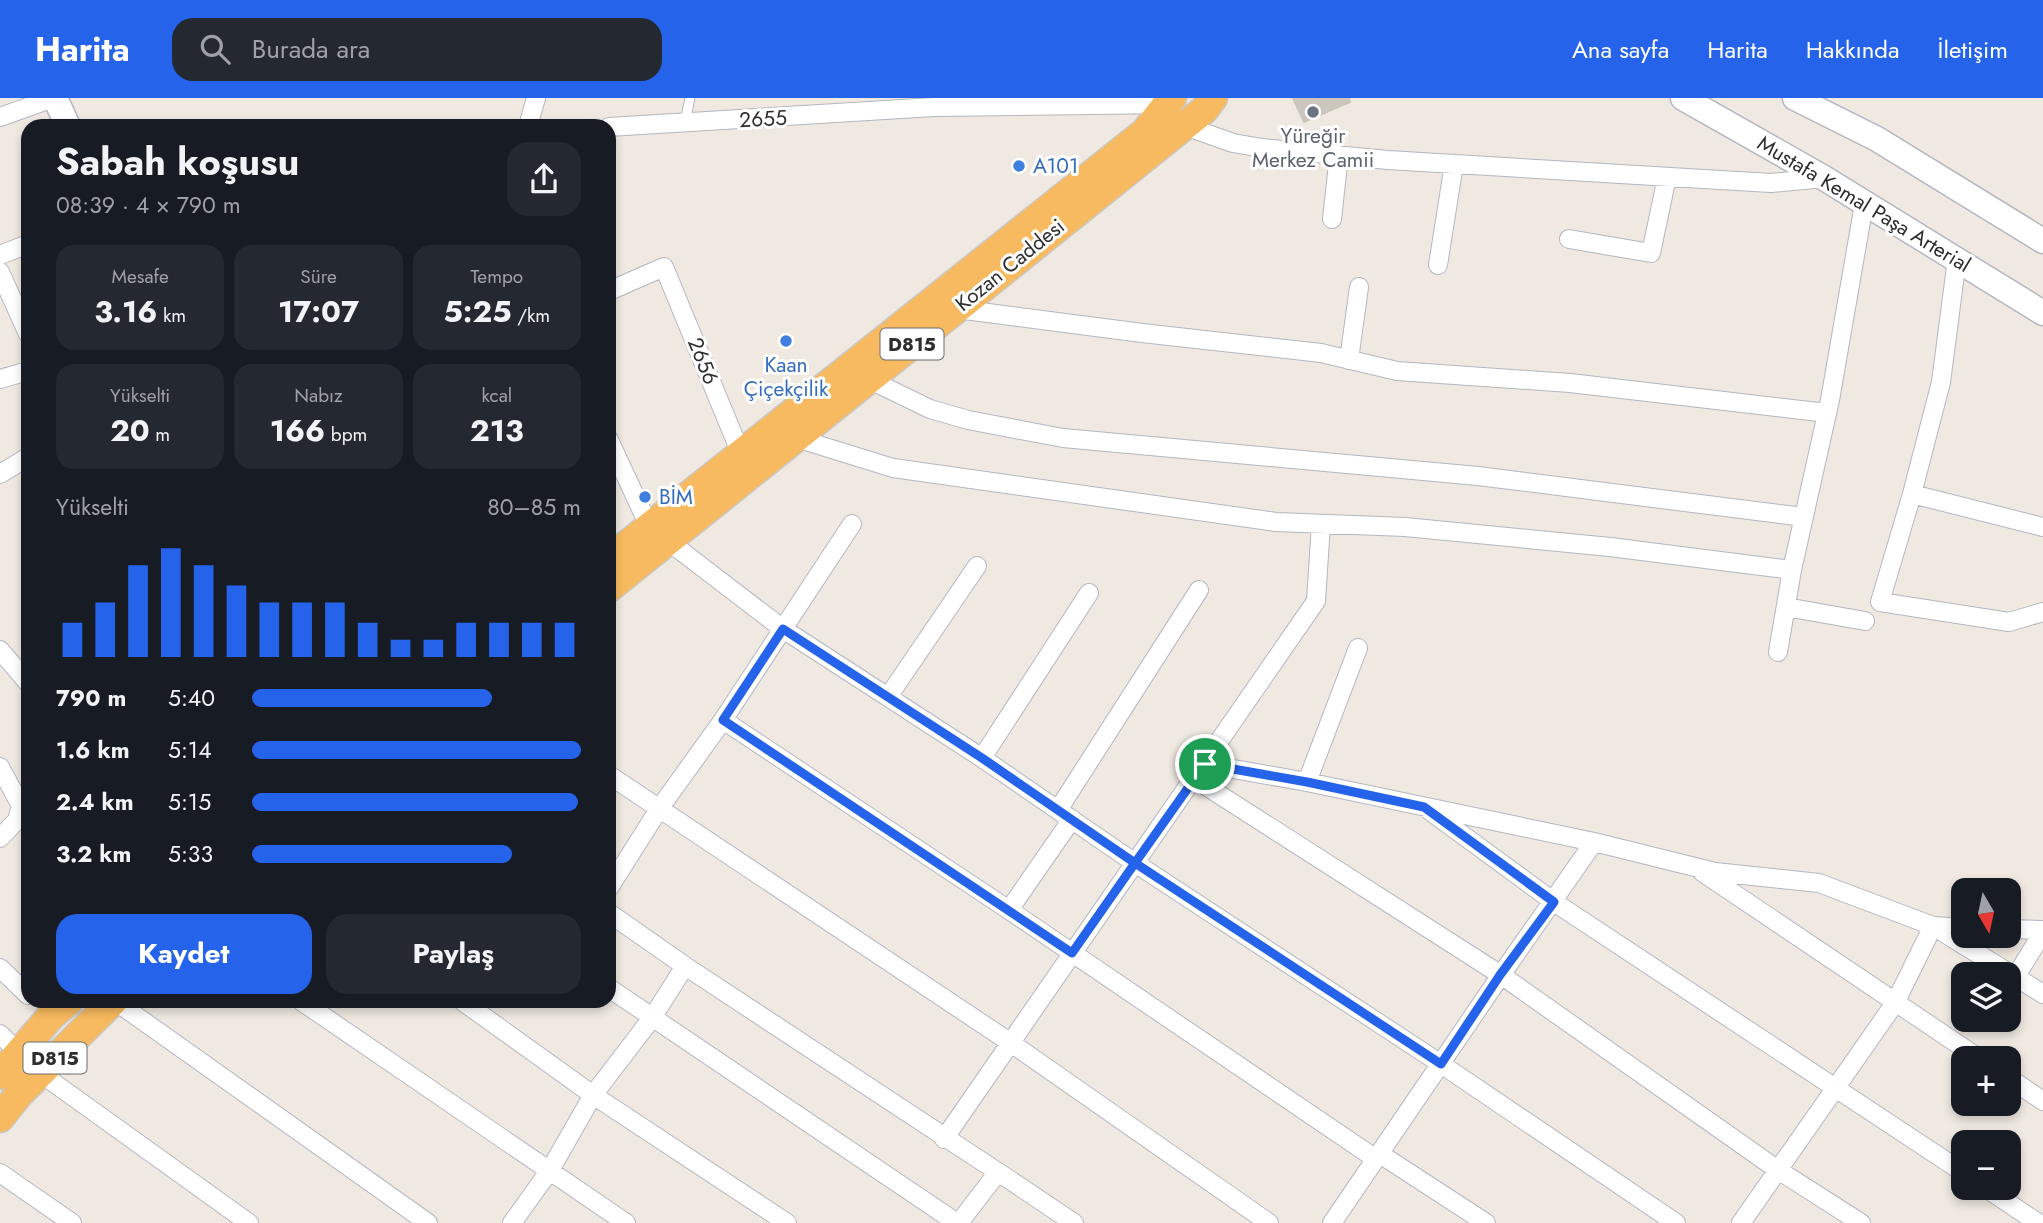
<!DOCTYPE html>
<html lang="tr">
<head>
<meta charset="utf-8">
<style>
  body { margin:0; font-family:Jost,sans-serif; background:#242831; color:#f1f3f6; height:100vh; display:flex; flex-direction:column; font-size:26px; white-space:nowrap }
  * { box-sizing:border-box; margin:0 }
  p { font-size:23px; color:#9ea1a6 }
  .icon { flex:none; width:38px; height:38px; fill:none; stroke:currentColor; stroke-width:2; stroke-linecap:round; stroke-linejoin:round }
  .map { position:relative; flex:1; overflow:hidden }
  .drawer { position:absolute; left:21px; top:21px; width:595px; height:889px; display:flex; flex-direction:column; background:#171b24; border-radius:21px; box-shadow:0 4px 10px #0003 }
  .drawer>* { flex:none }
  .needle { width:46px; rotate:171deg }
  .tools { position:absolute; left:1951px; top:780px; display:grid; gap:14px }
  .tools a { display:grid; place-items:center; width:70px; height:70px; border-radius:14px; background:#171b24; box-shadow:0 4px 10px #0003; font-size:35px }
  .pin { position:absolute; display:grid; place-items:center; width:60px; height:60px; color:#fff; margin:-30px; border:4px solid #fff; border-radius:50%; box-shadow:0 2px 7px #0007 }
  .round { display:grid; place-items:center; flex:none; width:74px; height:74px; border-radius:21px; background:#242831 }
  .head { display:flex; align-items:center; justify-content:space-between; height:119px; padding:0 35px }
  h1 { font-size:38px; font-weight:700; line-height:52px }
  .metrics { display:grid; grid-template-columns:repeat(3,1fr); gap:10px; height:119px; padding:7px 35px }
  .metrics div { display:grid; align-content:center; border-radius:18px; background:#242831; text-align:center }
  .metrics b { font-size:30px; font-weight:700 }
  .metrics small { font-size:19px; font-weight:400 }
  .metrics p { font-size:19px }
  .chart { height:196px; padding:14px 35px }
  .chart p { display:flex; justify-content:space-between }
  .chart svg { width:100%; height:126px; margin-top:7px; stroke:#2563eb; stroke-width:6 }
  .button { display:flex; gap:14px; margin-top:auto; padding:14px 35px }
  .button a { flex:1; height:80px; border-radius:21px; background:#2563eb; color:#fff; font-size:28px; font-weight:700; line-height:80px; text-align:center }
  .button a+a { background:#242831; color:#f1f3f6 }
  ul { padding:0 35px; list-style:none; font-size:23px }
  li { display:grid; grid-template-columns:112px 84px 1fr; align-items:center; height:52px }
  li i { height:18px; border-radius:9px; background:#2563eb }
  header { display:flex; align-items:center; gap:42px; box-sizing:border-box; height:98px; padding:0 35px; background:#2563eb; color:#fff }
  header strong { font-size:33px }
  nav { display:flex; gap:38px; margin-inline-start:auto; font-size:24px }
  .search { width:490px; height:63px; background:#242831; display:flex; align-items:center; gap:18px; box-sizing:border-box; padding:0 24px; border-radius:21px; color:#9ea1a6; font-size:26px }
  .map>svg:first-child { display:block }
  .building { fill:#cbc7bf; stroke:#cbc5ba; stroke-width:2 }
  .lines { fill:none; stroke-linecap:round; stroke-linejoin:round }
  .service-casing { stroke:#b4b7c1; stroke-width:11 }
  .minor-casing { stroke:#b4b7c1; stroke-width:20 }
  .secondary-casing { stroke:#b4b7c1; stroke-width:27 }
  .trunk-casing { stroke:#c9c9c9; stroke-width:31 }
  .service { stroke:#fff; stroke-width:9 }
  .minor { stroke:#fff; stroke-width:18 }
  .secondary { stroke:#fff; stroke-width:24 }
  .trunk { stroke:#f8ba60; stroke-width:28 }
  .route-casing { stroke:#fff; stroke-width:14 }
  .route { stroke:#2563eb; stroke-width:9 }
  .worship-dot { fill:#6b7280; stroke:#fff; stroke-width:2.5 }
  .shop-dot { fill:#3f7fe0; stroke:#fff; stroke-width:2.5 }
  .labels { text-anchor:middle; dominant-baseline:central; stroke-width:6; stroke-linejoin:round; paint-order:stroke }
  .shield { fill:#fff; stroke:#6d6d6d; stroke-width:2 }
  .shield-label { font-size:19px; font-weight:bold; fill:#2e2e2e }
  .street-label { font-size:21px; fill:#2e2e2e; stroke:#fff }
  .worship-label { font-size:21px; fill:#5b616d; stroke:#fff }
  .shop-label { font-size:21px; fill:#366cbe; stroke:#fff; text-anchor:start }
</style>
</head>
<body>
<header>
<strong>Harita</strong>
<div class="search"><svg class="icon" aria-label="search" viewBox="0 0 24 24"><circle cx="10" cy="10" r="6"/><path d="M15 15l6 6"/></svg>Burada ara</div>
<nav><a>Ana sayfa</a><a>Harita</a><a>Hakkında</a><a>İletişim</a></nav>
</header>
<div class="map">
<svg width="2043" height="1125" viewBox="0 0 2043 1125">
  <rect width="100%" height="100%" fill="#efe9e1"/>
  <path class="building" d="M1293,0H1349L1350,4L1304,24Z"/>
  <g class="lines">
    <defs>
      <path id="service" d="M685,24L690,0"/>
      <path id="minor" d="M0,19L53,0
        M528,28L536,0
        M1185,28L1233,45L1262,50L1388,62L1771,85L1824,80
        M609,29L934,9L1168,6
        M1332,121L1339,57
        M1569,141L1651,155L1667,79
        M0,157L28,146
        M1957,161L1941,284L1912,396L1880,504L2009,524L2043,514
        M1438,167L1454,66
        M0,174L28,236
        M609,193L664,169L741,356
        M957,211L1142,235L1321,255L1397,273L1570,285L1827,315
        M1349,262L1359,189
        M0,281L28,273
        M868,281L930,311L968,322L1063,340L1478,378L1804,419
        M796,340L893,370L1276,424L1405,429L1610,449L1792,472
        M609,342L649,428
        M0,376L28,359
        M1912,396L2043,429
        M668,443L783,531L982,660L1135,765L1441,966L1676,1125
        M1786,509L1865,523
        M0,552L28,585
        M1778,554L1792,472L1830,302L1864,106
        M888,599L977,468
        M723,622L1009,812L1376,1061
        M982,660L1089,495
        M1205,666L1307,684L1594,744L1715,774L1819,785L1933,828L2043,896
        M0,669L21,708L17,722L0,740
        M609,677L1011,945L1269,1125
        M1195,681L1501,877L1778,1072L1861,1125
        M1307,684L1358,550
        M1058,712L1199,492
        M1430,713L1554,804L1964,1075
        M1702,774L1980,961
        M609,790L659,711L723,622L852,426
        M1009,812L1072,721
        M609,815L685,868
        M2009,831L2043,832
        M0,870L28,897
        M2016,878L2043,834
        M609,890L957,1125
        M115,903L428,1125
        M301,903L626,1125
        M462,903L593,997L787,1125
        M0,936L19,955
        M40,975L249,1125
        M2009,980L2043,1003
        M944,1041L1316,503L1321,426
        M1380,1056L1486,1125
        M0,1075L72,1125
        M1986,1090L2038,1125
        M512,1125L550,1072L593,997L652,920L685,868L998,1074
        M959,1125L998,1074L1074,1125
        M1332,1125L1501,877L1594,744
        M1741,1125L1895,905L1933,828L1964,830"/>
      <path id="secondary" d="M55,0L68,28
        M1683,0L1824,80L2043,215
        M1795,0L1877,41L2043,143"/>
      <path id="trunk" d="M609,461L1145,34L1172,0
        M609,490L1204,12L1213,0
        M0,977L51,918L69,903
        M0,1020L19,996L113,903"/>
    </defs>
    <use href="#service" class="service-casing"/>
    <use href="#minor" class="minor-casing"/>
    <use href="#secondary" class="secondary-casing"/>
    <use href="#trunk" class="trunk-casing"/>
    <use href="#service" class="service"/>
    <use href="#minor" class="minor"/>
    <use href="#secondary" class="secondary"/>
    <use href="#trunk" class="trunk"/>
  </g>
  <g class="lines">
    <defs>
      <path id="route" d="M1205,666L1135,765L982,660L783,531L723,622L1072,855L1135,765L1441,966L1500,877L1554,804L1424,709L1307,684L1205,666"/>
    </defs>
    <use href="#route" class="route-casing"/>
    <use href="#route" class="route"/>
  </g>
  <circle class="worship-dot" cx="1313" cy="14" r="7"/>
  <g class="shop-dot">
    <circle cx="1019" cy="68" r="7"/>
    <circle cx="786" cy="243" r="7"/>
    <circle cx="645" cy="399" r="7"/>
  </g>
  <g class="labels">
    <g class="shield">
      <rect x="880.5" y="230.5" width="63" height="31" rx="5"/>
      <rect x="23.5" y="944.5" width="63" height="31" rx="5"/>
    </g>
    <g class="shield-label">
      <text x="912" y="246">D815</text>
      <text x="55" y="960">D815</text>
    </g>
    <g class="street-label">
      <text transform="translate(763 21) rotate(-3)">2655</text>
      <text transform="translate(1864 106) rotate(31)">Mustafa Kemal Paşa Arterial</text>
      <text transform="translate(1010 167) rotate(-39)">Kozan Caddesi</text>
      <text transform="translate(703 263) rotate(68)">2656</text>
    </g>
    <g class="worship-label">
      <text x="1313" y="38">Yüreğir<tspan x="1313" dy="24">Merkez Camii</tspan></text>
    </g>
    <g class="shop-label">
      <text x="1033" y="68">A101</text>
      <text x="786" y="267" text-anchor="middle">Kaan<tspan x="786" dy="24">Çiçekçilik</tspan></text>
      <text x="659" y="399">BİM</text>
    </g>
  </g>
</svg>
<div class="tools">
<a><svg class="needle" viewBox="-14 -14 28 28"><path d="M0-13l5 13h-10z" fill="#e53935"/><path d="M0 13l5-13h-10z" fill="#9ea1a6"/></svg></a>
<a><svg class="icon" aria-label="layers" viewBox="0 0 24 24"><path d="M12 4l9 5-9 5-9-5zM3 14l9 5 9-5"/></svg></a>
<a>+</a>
<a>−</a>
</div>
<div class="pin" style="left:1205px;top:666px;background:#1e9e55"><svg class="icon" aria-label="arrive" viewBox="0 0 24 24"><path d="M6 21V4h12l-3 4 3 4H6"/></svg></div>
<section class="drawer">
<div class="head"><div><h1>Sabah koşusu</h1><p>08:39 · 4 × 790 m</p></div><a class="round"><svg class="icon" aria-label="share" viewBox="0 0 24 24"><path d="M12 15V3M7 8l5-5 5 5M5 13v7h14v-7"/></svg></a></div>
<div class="metrics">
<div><p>Mesafe</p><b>3.16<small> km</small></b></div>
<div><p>Süre</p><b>17:07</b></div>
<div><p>Tempo</p><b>5:25<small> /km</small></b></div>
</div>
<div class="metrics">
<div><p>Yükselti</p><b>20<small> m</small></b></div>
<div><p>Nabız</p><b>166<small> bpm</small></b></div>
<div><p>kcal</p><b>213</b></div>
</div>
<div class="chart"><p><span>Yükselti</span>80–85 m</p>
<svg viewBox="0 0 160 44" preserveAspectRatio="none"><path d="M5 44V32M15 44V25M25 44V12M35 44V6M45 44V12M55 44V19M65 44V25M75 44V25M85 44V25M95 44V32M105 44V38M115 44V38M125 44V32M135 44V32M145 44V32M155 44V32"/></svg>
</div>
<ul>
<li><b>790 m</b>5:40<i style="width:73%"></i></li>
<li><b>1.6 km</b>5:14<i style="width:100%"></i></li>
<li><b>2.4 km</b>5:15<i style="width:99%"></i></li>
<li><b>3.2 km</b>5:33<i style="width:79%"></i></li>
</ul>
<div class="button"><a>Kaydet</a><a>Paylaş</a></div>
</section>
</div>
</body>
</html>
